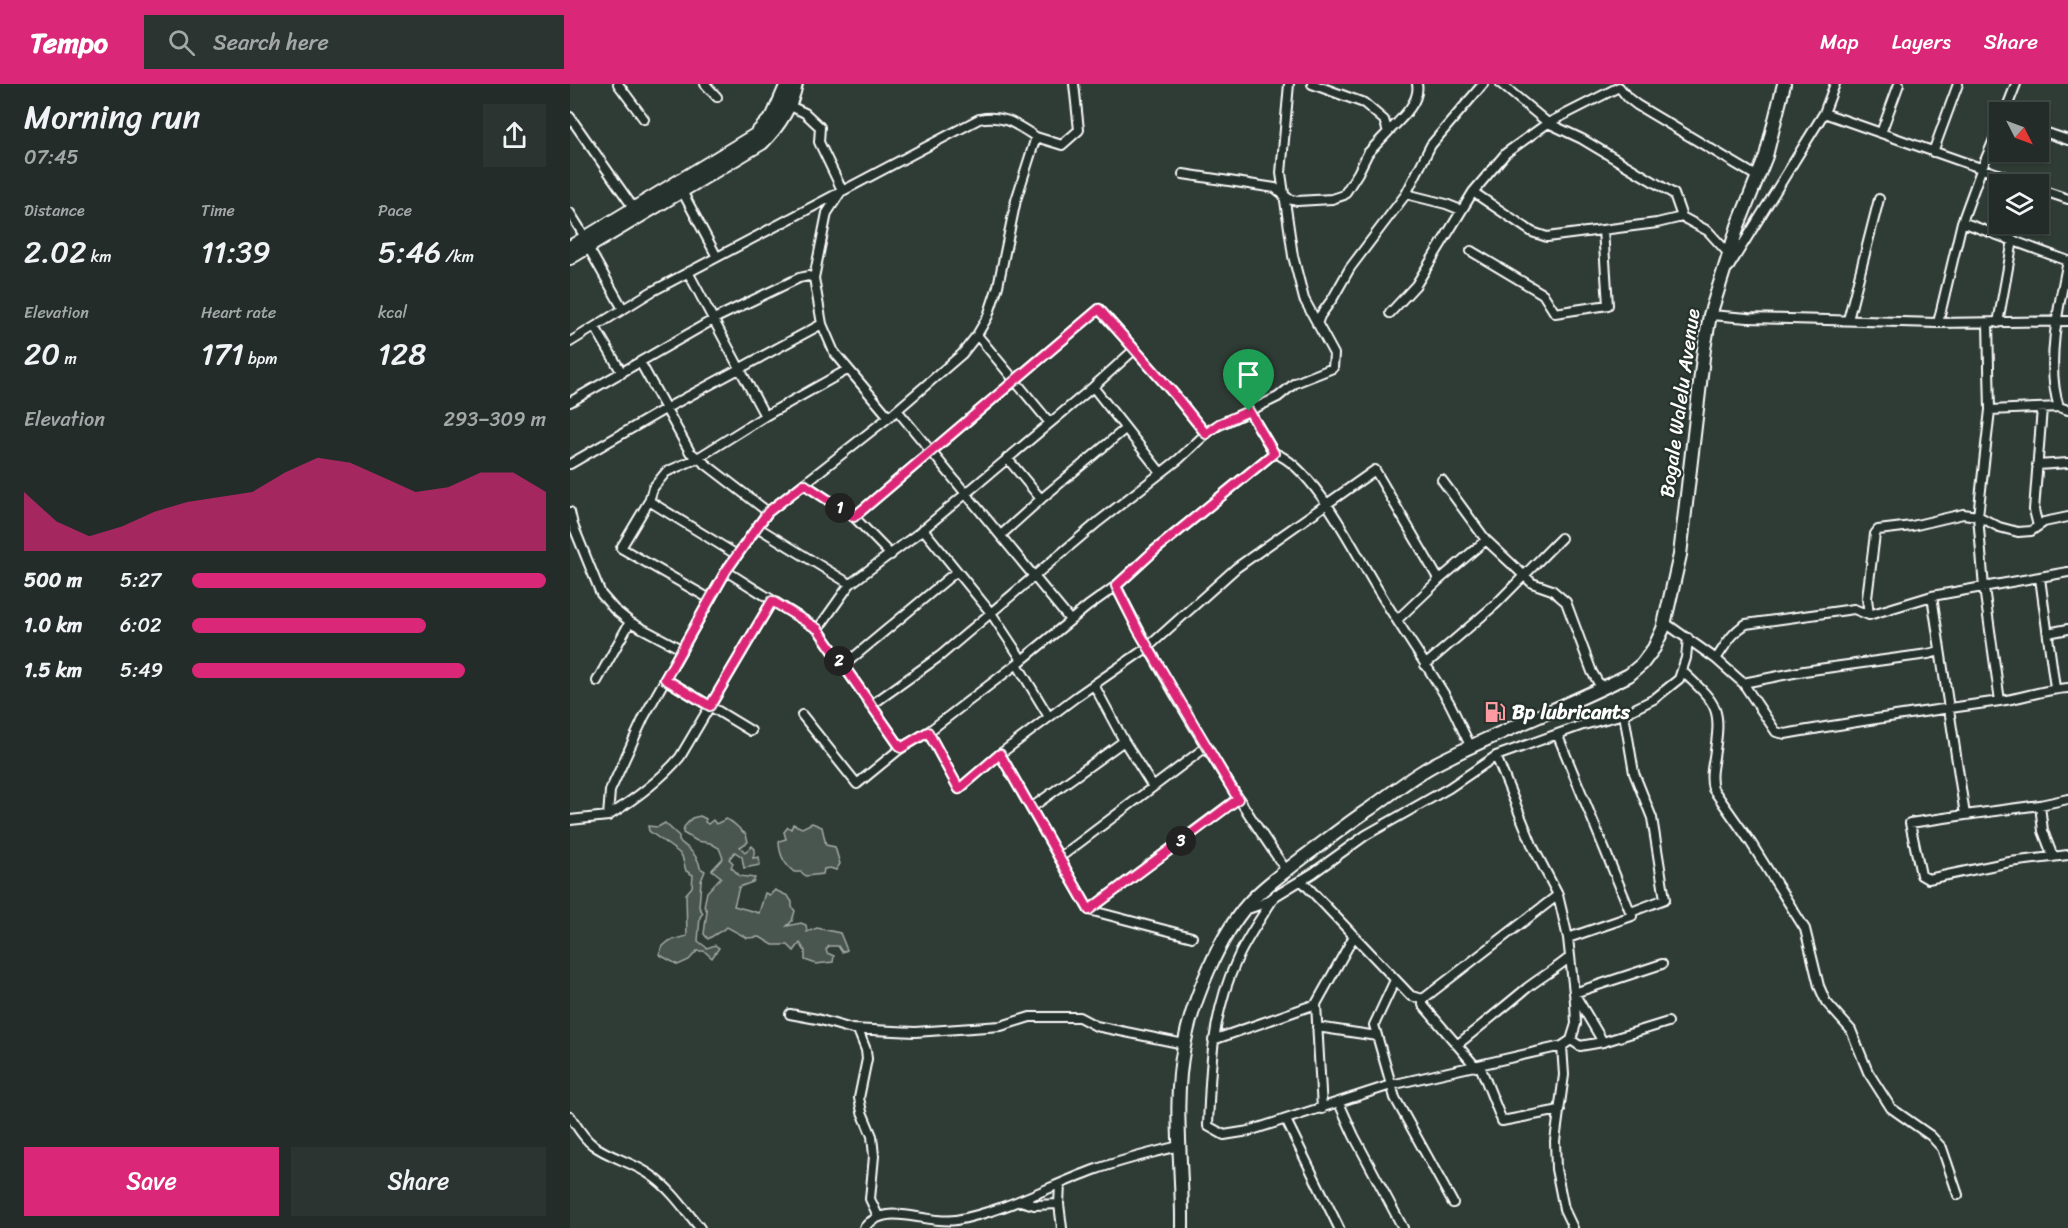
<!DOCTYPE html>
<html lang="en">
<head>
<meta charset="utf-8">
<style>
  body { margin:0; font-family:Sriracha,sans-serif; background:#2b3430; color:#f1f3f6; height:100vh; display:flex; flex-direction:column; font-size:22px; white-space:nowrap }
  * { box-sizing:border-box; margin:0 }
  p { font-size:20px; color:#a3a7a8 }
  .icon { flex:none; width:33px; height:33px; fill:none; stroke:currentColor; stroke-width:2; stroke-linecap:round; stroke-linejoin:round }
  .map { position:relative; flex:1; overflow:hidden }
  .sheet { display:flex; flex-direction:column; background:#232c28; width:570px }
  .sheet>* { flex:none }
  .needle { width:39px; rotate:132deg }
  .controls { position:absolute; left:1419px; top:18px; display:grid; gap:12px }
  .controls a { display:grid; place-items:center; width:60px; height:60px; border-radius:0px; background:#232c28; box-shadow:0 2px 4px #0004,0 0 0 2px #404845; font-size:30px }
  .pin { position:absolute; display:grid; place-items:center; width:51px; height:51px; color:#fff; margin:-62px -26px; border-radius:50% 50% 50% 0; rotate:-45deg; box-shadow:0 0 6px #0007 }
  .pin .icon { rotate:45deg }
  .km { position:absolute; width:30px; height:30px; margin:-15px; border-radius:50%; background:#222; color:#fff; font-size:16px; line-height:30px; text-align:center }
  .round { display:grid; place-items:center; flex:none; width:63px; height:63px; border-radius:0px; background:#2b3430 }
  .overview { display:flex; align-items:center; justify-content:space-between; height:102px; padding:0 24px }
  h1 { font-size:33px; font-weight:600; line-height:45px }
  .metrics { display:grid; grid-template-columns:repeat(3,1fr); gap:9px; height:102px; padding:6px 24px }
  .metrics div { display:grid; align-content:center }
  .metrics b { font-size:30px; font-weight:600 }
  .metrics small { font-size:16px; font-weight:400 }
  .metrics p { font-size:16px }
  .chart { height:168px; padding:12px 24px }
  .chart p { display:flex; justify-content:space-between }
  .chart svg { width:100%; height:108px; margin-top:6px; fill:#db2777; opacity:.7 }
  .primary-button { display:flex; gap:12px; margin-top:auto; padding:12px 24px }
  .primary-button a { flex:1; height:69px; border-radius:0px; background:#db2777; color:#fff; font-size:24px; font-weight:600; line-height:69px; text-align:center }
  .primary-button a+a { background:#2b3430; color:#f1f3f6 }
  ul { padding:0 24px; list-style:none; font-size:20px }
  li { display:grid; grid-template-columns:96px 72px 1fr; align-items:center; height:45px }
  li i { height:15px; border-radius:8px; background:#db2777 }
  header { display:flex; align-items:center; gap:36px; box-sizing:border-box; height:84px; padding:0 30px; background:#db2777; color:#fff }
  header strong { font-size:28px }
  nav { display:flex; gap:33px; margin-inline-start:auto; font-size:21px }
  .search { width:420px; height:54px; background:#2b3430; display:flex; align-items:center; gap:15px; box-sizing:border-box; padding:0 21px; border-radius:0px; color:#a3a7a8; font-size:22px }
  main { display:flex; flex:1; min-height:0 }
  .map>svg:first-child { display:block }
  .green { fill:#4a544f; stroke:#a4aaa7; stroke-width:1.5 }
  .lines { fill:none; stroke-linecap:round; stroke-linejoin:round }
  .minor-casing { stroke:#fff; stroke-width:12 }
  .primary-casing { stroke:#fff; stroke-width:16 }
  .trunk-casing { stroke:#fff; stroke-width:16 }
  .minor { stroke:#26332d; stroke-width:8 }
  .primary { stroke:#26332d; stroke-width:12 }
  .trunk { stroke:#26332d; stroke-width:12 }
  .route-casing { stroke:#fff; stroke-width:12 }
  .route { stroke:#db2777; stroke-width:8 }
  .labels { text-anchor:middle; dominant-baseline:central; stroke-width:4.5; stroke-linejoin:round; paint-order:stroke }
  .street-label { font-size:20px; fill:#fff; stroke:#26332d }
  .poi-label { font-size:20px; font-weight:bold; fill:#fff; stroke:#26332d; text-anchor:start }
</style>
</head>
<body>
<header>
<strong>Tempo</strong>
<div class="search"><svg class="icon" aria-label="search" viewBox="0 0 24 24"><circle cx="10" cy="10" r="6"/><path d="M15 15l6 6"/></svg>Search here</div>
<nav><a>Map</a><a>Layers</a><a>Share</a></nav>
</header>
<main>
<section class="sheet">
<div class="overview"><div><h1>Morning run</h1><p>07:45</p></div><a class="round"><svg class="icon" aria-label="share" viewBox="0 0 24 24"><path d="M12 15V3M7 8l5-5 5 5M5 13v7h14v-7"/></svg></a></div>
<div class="metrics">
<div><p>Distance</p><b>2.02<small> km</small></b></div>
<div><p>Time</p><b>11:39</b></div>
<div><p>Pace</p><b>5:46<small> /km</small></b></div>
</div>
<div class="metrics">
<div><p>Elevation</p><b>20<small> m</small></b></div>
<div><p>Heart rate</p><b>171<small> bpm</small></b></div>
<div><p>kcal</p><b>128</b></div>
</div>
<div class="chart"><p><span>Elevation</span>293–309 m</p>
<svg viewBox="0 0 160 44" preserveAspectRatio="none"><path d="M0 44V20L10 32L20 38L30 34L40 28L50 24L60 22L70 20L80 12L90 6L100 8L110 14L120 20L130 18L140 12L150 12L160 20V44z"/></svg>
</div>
<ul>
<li><b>500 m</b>5:27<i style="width:100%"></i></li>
<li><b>1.0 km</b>6:02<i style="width:66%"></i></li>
<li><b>1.5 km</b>5:49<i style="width:77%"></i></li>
</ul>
<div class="primary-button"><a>Save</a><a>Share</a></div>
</section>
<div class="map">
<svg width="1498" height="1144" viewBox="0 0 1498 1144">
  <rect width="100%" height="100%" fill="#2f3b35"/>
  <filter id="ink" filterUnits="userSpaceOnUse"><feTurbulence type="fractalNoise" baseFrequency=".0167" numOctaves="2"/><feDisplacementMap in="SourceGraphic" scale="12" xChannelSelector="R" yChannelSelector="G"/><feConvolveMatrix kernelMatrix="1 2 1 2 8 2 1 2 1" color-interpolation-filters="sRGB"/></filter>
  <g filter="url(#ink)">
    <path class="green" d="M130,732L136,735L135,738L138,740L143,736L146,740L156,735C167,739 168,746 176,750L178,758L170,763L175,768L182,762L185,765L183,774L189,773L190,781L174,784L172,773L165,768L159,775L163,779L161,783L170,792L185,794L183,798L169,803L164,822L189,829L195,809L200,811L205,806L218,812L222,818V823L225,827L222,837L217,842L231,839L236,841L237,848L247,844L270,849L277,866L272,868L268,862H259L256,866L257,869L264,872L263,878L246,880L235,876V867L230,859L224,867L218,861H203L190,853L177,854L157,843L138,855L134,850L137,827L134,822L137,808L151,793L142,786L153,774L149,764L140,759L127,757L113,749L114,743L122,734Z
      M95,739L109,752V757C118,764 129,772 130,784L135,787L131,797L129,823L133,829L130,833L128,857L137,864L145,861L149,864L142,874L134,867H127L119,876L108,881L90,871L91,864L99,857L117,852L116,810L122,803L123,791L116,787L112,772L108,768L79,747L78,742L88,743Z
      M242,739L252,743L256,761L265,763L270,780L266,786L260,784L254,785L253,790L236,792L231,788H224C214,780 209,769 209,757L216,755L214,748L218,743L221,745L223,740L232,744Z"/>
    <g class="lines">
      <defs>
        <path id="minor" d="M48,0L74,35
          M135,0L147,13
          M931,0L978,39L1012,55L1104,110L1112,133L1138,147L1159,170
          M1435,28L1446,0
          M1254,29L1456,100
          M0,33L65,126
          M1468,46L1498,56
          M818,48C829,37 851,18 847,0
          M1311,49L1329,0
          M1363,68L1388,0
          M613,90L705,104L719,115L727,117L762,115L774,111L788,89L798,69L818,48L814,36L794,19L742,0
          M1468,105L1498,115
          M112,107L147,173
          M903,108L962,148L977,153L1087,139L1112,133
          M836,110L861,61L913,0
          M0,129L15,153
          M1392,138L1498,177
          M18,163L53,225
          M901,167L973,210L985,229L1038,221L1033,146
          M1159,183L1254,29L1265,0
          M118,188L195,332L277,286
          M820,229L846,201L903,108L936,69L978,39L1049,3L1058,14L1067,21L1188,93
          M1140,231L1178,234L1368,239L1498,237
          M1278,236L1309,115
          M1368,239L1392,138L1411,86L1430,41
          M1418,239L1420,326L1408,432L1414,504L1430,617
          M1428,239L1443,156
          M252,240L264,268L319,333
          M747,240L750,232L763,214L780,184L836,110L876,120L891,126
          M25,243L52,289
          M407,251L480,339
          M0,258L81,208L409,35C433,30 446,40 466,53
          M70,278L120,368L198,428
          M523,303L591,389
          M0,318L148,233L229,194L238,192L244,194
          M1489,323C1475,282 1489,219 1498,177
          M327,326L500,536
          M1420,326L1489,323L1498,326
          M704,369C745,383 787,473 810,509C832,546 857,581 879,618C887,633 893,648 901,663
          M437,374L471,415
          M0,380L95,325L252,240L244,194L257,129L272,106L249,58L250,43L235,29L220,22
          M1467,381L1498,379
          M872,396L916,456
          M234,400L284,433L321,471
          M79,417L51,464L140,515
          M0,428L3,441L31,510L44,525L60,538L111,565
          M284,433L529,225L604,310L636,350
          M1468,442L1464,426L1472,324
          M187,443L280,500
          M353,445L421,529L452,576L358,648
          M431,451L471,415L555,345
          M167,471L79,417L83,404L96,388L126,375L195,332
          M156,487L248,545L331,664L358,648L389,705L430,670L519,826L622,853
          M1470,494L1485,604
          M546,502C596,601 654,695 716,786
          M1362,512L1395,731L1340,739L1351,791L1358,795L1440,778L1498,771
          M1299,531L1297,514L1305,450L1308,446L1342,442L1393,430L1408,432L1429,443L1448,448L1461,447L1474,438L1498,433
          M827,536L869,496
          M1094,538L1146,575L1173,599L1206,648L1215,650C1287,637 1358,627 1430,617C1453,614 1475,605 1498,604
          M248,545L280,500L350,448L523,303L564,266
          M1478,549L1498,545
          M1146,575C1155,562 1162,548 1176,540L1284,525L1299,531L1362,512L1498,488
          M452,576L518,522L546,502L584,467L704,369L679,327L708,313L725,299L763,284L764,270L734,215L723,172L711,89L719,0
          M447,580L479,633
          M855,581L926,520L991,454
          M273,582L387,487
          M1112,587C1148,621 1152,623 1144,673C1142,684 1140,694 1143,705L1181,759L1235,845L1249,902L1256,918L1281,946L1298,988L1321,1024L1361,1052L1372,1064L1388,1111
          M95,595L181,647
          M27,597L60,538
          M1173,599L1234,587L1358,570L1370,567
          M524,601L554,657L583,703
          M300,622L370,572L528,438L609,375L641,345L679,327
          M1054,630L1064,689L1082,734L1095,815L1061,828
          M232,631L287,700L331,664
          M988,652L1062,832L998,854
          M430,670L506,613L578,563L666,484L805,386L869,496L916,456L962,499L982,506L996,518L1022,588L1032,605
          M1470,721L1473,747L1483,773
          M461,724L554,657
          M1395,731L1470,721L1498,715
          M38,732C65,715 90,697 110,673L202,517
          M0,736L38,732L40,707L74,633L156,487L198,428L319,333L392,270L407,251L418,232L428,202L446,116L466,53L492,61L509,46L504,0
          M489,774L636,663
          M731,796L841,912L853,915L988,811
          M706,810C693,832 676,854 666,878C642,930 640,986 638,1042L654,1051L679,1047L821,1001L992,962L1001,956L1006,940L1005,918L998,854L992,828L988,811L963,763L926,672
          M519,826L667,715
          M675,826L692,820L743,789L796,751L879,704L926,672L1010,642L1054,630L1084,615L1109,595L1116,574L1118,554
          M825,896L804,941L825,1014L883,1119
          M853,915V921L906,983
          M220,930L247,935L282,945L345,948L431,942L460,933H509L526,942L614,960
          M747,943L807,952
          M288,946L296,966L297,975L289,1014L292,1028L302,1052L304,1072L300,1115L308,1132
          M643,956L746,920
          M1001,956L1010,962L1033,958L1098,938
          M1033,958L1004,909L1092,880
          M887,961C911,942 934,923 957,904C971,893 986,885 1000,873
          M992,962L994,991L985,1057L986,1085L994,1125L1003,1144
          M910,982L932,1037L990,1026
          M769,1019L784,1052L833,1144
          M752,1025L746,920L784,852
          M0,1032C7,1042 13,1054 23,1061C38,1073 65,1079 82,1092C101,1105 115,1126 130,1144
          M716,1036L769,1144
          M490,1101L489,1120L492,1144
          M450,1117L464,1121L489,1120
          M294,1144C316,1116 356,1141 386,1136C435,1127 478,1103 524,1086C552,1076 580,1069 609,1062"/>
        <path id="primary" d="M0,163L185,51L203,32L217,0
          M0,174L192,59C209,42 221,24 226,0"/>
        <path id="trunk" d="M612,1144C613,1083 602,1023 614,962C622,918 649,852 679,819C695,801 716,787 735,772C757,756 778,739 801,724C825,707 846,689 873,676C934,645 998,622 1059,591L1072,580L1084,564L1093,545L1110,471L1134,265L1140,231L1168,142L1196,72L1214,0"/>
      </defs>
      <use href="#minor" class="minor-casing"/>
      <use href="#primary" class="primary-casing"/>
      <use href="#trunk" class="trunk-casing"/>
      <use href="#minor" class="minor"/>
      <use href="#primary" class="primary"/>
      <use href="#trunk" class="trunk"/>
    </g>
  </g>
  <g class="lines" filter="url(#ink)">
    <defs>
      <path id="route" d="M529,225L604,310L636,350L649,340L679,327L704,369L584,467L546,502L568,546L668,715L519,826L430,670L389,705L358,648L331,664L248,545L202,517L140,622L95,595L156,487L187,443L198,428L234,400L284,433Z"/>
    </defs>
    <use href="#route" class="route-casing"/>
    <use href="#route" class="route"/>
  </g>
  <defs>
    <symbol id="fuel-bare" viewBox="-9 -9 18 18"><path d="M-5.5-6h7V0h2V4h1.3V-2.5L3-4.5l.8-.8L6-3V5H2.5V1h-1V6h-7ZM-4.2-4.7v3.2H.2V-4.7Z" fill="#ff9aa2" stroke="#26332d" stroke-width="2.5" paint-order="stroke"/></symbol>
  </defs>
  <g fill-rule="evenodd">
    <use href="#fuel-bare" x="910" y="613" width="30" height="30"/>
  </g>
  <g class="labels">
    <g class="street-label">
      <text transform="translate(1110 319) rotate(-82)">Bogale Walelu Avenue</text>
    </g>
    <g class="poi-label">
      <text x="942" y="628">Bp lubricants</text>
    </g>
  </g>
</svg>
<div class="controls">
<a><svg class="needle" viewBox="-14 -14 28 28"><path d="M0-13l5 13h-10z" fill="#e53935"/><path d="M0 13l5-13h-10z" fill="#a3a7a8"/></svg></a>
<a><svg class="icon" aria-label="layers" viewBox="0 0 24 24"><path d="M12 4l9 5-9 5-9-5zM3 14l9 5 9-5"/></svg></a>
</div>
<div class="pin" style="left:679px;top:327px;background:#1e9e55"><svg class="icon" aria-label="arrive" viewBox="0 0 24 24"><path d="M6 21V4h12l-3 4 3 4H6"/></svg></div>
<b class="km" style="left:270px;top:424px">1</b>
<b class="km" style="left:269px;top:577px">2</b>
<b class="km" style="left:611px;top:757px">3</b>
</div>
</main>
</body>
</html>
